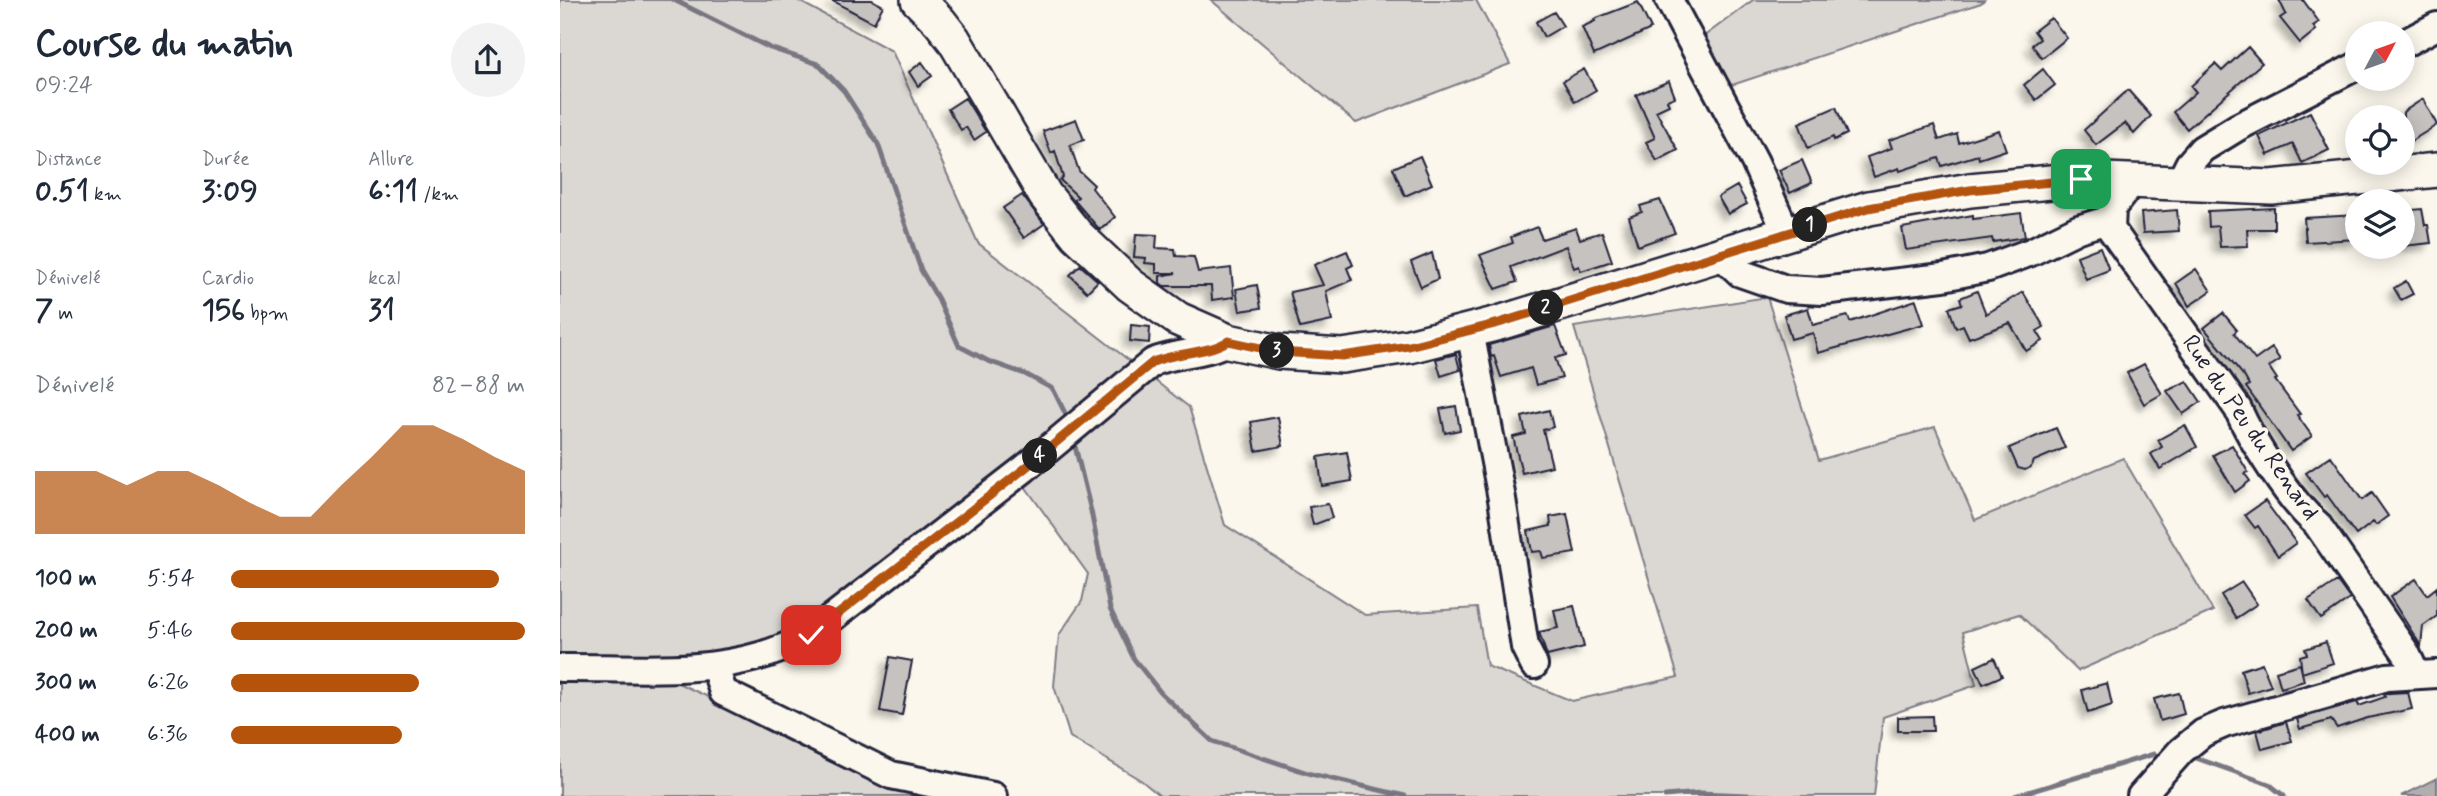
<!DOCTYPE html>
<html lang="fr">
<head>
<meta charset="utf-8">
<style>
  body { margin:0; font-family:Mynerve,sans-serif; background:#f2f2f3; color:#1f2937; height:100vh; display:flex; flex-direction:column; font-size:26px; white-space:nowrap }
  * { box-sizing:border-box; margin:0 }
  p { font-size:23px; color:#747a83 }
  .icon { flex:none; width:38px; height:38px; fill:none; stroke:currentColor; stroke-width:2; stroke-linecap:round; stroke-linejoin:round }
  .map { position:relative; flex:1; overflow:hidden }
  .drawer { display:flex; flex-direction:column; background:#fff; width:560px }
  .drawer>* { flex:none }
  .needle { width:46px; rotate:49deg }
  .controls { position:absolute; left:1785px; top:21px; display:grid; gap:14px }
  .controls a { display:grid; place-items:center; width:70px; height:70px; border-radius:50%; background:#fff; box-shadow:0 4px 18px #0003; font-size:35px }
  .pin { position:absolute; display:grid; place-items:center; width:60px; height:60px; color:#fff; margin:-30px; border-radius:14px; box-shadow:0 4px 10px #0006 }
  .km { position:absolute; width:35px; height:35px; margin:-18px; border-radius:50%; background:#222; color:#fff; font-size:19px; line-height:35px; text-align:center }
  .round { display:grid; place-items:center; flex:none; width:74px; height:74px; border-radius:37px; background:#f2f2f3 }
  .overview { display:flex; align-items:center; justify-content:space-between; height:119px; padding:0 35px }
  h1 { font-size:38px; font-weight:800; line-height:52px }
  .stats { display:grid; grid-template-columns:repeat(3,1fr); gap:10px; height:119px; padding:7px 35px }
  .stats div { display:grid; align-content:center }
  .stats b { font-size:30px; font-weight:800 }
  .stats small { font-size:19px; font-weight:400 }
  .stats p { font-size:19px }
  .chart { height:196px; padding:14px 35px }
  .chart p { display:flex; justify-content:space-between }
  .chart svg { width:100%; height:126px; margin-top:7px; fill:#b45309; opacity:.7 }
  ul { padding:0 35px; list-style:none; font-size:23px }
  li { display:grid; grid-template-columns:112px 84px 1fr; align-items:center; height:52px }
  li i { height:18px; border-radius:9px; background:#b45309 }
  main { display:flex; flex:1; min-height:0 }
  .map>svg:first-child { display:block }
  .green { fill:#dbd8d3; stroke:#7e7d87; stroke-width:2 }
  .water { fill:#b1aeb0; stroke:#787681; stroke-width:2 }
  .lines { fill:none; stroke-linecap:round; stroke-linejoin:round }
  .stream { stroke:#787681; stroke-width:5 }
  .building { fill:#c6c2c0; stroke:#22223b; stroke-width:2; filter:url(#shadow) }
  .minor-casing { stroke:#22223b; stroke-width:32 }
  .major-casing { stroke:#22223b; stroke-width:38 }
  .minor { stroke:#fbf7ec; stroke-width:26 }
  .major { stroke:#fbf7ec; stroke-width:33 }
  .route-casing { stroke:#fff; stroke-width:14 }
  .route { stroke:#b45309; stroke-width:9 }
  .labels { text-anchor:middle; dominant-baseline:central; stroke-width:7; stroke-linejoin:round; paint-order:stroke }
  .street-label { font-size:24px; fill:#22223b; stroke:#fbf7ec }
</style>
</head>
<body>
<main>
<section class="drawer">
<div class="overview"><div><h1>Course du matin</h1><p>09:24</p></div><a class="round"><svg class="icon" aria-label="share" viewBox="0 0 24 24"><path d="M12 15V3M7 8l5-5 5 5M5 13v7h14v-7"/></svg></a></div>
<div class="stats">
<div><p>Distance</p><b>0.51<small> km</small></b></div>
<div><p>Durée</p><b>3:09</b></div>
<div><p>Allure</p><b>6:11<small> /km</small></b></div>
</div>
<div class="stats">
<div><p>Dénivelé</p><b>7<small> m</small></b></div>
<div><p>Cardio</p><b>156<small> bpm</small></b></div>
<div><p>kcal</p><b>31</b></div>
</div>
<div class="chart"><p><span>Dénivelé</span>82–88 m</p>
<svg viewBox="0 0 160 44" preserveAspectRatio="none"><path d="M0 44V22L10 22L20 22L30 27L40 22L50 22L60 27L70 33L80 38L90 38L100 27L110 17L120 6L130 6L140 11L150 17L160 22V44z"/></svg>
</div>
<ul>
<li><b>100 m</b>5:54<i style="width:91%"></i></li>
<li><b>200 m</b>5:46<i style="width:100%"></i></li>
<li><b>300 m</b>6:26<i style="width:64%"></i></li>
<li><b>400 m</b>6:36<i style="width:58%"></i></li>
</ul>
</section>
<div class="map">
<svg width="1877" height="796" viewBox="0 0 1877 796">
  <defs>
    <filter id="shadow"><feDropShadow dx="-6" dy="6" stdDeviation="3.5" flood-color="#0004"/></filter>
  </defs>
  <rect width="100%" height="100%" fill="#fbf7ec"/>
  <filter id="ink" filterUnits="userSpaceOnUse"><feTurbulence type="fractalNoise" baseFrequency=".0143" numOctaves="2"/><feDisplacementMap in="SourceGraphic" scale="14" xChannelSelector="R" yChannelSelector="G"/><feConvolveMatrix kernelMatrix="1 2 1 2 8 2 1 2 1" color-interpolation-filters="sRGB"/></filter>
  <g filter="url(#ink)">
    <path class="green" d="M0,0H237L332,51L418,243L629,407L665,525L805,615L917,608L927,666L1012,701L1118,677L1014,327L1207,297L1259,460L1375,427L1415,520L1563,458L1653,611L1518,671L1459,614L1403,632L1416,685L1323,717L1314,796H600L582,781L510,737L494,686L499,635L522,601L528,574L464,485L245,626L149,657H61L347,788L385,796H0Z
      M651,0H916L950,64L796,123Z
      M1193,0H1424L1421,3L1169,86L1143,37Z"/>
    <path class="water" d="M1877,778V796H1841Z"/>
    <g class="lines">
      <path class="stream" d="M114,0L210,48L258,64L284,91L318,144L361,270L378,299L399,346L428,361L465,374L493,389L509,421
        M513,438L531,511L550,609L574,659L601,693L652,741L751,774L845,796
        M1636,758L1709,784L1724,796
        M1105,796L1140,793L1211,796
        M1455,796L1594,754"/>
    </g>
    <path class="building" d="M271,0H312L323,6L314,23Z
      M1719,0H1743L1759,22L1753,26L1756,30L1740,43L1720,18L1726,14Z
      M1078,2L1091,29L1034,55L1022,27L1035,21L1034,19Z
      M994,12L1003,26L984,37L976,22Z
      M1491,18L1507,38L1482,58L1472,45L1480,39L1474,31Z
      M1688,47L1702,63L1627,129L1613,112L1636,92L1631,86L1655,64L1662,71Z
      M362,62L372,76L358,86L349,72Z
      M1024,69L1036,90L1015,102L1003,81Z
      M1483,69L1495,85L1476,100L1464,85Z
      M1109,81L1115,97L1107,100L1109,105L1096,111L1118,150L1097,161L1086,142L1095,138L1076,95Z
      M1568,90L1591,116L1574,134L1565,123L1536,145L1524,130Z
      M405,98L426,132L414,140L406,127L401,130L388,109Z
      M1863,99L1877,125L1843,146V112Z
      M1276,107L1287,134L1274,140L1273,137L1248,148L1239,123Z
      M1750,112L1769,150L1742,163L1733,144L1708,155L1699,136Z
      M516,119L524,140L510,145L519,171L534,185L532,188L555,217L540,230L514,200L518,197L500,180L503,177L495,151L491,153L483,131Z
      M1374,125L1379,140L1397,134L1399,143L1439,130L1446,150L1419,159L1418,155L1382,166L1379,158L1340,171L1339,168L1314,177L1307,157L1332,148L1329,140Z
      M860,156L872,184L845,196L833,168Z
      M1242,160L1252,183L1230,193L1219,170Z
      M1177,186L1187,204L1168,214L1158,197Z
      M462,195L484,224L464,238L443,208Z
      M1100,200L1115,233L1078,246L1069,217L1082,212L1080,206Z
      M1714,208V229H1687L1688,246L1660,247L1658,226L1649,227L1648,211Z
      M1862,209L1865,225H1868L1871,243L1843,246V211Z
      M1617,210L1619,231L1583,233L1581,213Z
      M1461,213L1465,237L1433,242L1432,238L1346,250L1342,228L1413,215V219Z
      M1797,215V239L1746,242L1744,218Z
      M977,227L982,239L1016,228L1020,239L1042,232L1052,261L1021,271L1019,266L1014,268L1006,246L951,267L957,282L936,289L920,255L953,243L951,237Z
      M576,234L597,235L596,248L615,249L616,256L634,257L638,272L671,268L674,297L652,300L651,286H604L600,283V276L616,273H596V264L585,263L586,258L574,257Z
      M1540,247L1549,270L1526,279L1517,256Z
      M787,251L793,265L787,268L792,280L766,291L772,321L740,328L730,292L763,285L754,265Z
      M872,253L878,279L861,287L851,262Z
      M520,265L538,281L527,292L510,275Z
      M1636,269L1651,291L1629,306L1616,283Z
      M1846,281L1853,294L1841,300L1834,288Z
      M697,285L701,308L680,311L676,289Z
      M1417,291L1426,314L1463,292L1484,327L1477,331L1483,341L1466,351L1450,323L1409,338L1403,325L1396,328L1389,308L1402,304L1400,298Z
      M1356,300L1364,324L1258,353L1253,333L1231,339L1224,315L1248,308L1253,325L1288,316L1290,322Z
      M1663,313L1677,330L1674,333L1695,360L1712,348L1720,360L1709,367L1717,379L1715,380L1740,414L1737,415L1752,436L1731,451L1686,387L1689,385L1684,376L1644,328Z
      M571,325L590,327L589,343L570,341Z
      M995,326L1006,355L995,358L1002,378L976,385L971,368L941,377L934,356L931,357L929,345Z
      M896,354L900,370L881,376L876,359Z
      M1584,364L1602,394L1584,404L1567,373Z
      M1627,381L1641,402L1623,414L1607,391Z
      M896,406L900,430L885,433L880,409Z
      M989,410L993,427L983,430L992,466L962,473L953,437L966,434L962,417Z
      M718,417L723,446L696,451L691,422Z
      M1625,425L1637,447L1600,469L1591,454L1602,447L1598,440Z
      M1496,428L1505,448L1474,461L1471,467L1465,470L1458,468L1449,448Z
      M1672,445L1688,472L1685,474L1690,481L1675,492L1653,455Z
      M787,452L792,481L762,486L758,457Z
      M1771,456L1802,500L1812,493L1828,516L1816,525L1813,522L1796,535L1767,495L1764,497L1746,473Z
      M1705,501L1736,543L1718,556L1698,526L1695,528L1685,515Z
      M768,504L772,518L753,525L749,507Z
      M1007,514L1015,553L983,558L981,551L972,552L968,531L991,526L990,517Z
      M1856,579L1867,595L1877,587V616L1863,626L1861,646L1830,597Z
      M1777,581L1790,599L1761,619L1748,600Z
      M1682,582L1697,604L1676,618L1661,595Z
      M1014,606L1024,647L987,656L979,632L998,628L994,610Z
      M1766,642L1773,663L1742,673L1740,656L1747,654L1745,649Z
      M330,657L352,661L342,715L320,711Z
      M1434,658L1442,676L1423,684L1415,667Z
      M1702,663L1711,686L1688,693L1681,670Z
      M1740,664L1744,681L1721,688L1716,671Z
      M1547,683L1552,705L1528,713L1522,690Z
      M1848,692L1852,709L1807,718L1777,728L1771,720L1740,729L1737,719L1797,702L1799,706L1825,697L1824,694L1830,693Z
      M1619,693L1624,714L1600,721L1594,699Z
      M1372,716L1373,731H1338V717Z
      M1726,722L1732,741L1702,749L1697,731Z"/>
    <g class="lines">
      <defs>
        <path id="minor" d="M1109,0L1195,162L1226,232
          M1843,44L1877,26
          M1572,182L1552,208L1551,229L1678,409C1691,440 1731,503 1757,524L1846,653L1856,674
          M1619,184L1629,164L1642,149L1678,127L1797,66
          M1159,253L1180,273L1226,289L1262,291L1383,277L1428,268L1471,252L1518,229L1551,219
          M910,331L942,499L965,647L974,665
          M155,666L163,692L331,775L433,796
          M0,668C84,667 176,679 251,634L464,469L593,362C618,352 646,354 668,341
          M1581,796L1621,751L1643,733L1664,724L1827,677L1877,674"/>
        <path id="major" d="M358,0L380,22L394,40L485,195L517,235L570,285L618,319L668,341L719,352L782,356L849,346L939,323L1309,208L1410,190L1521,179L1711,187L1877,170"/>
      </defs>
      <use href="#minor" class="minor-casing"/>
      <use href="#major" class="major-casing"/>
      <use href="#minor" class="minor"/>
      <use href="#major" class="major"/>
    </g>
  </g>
  <g class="lines" filter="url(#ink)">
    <defs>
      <path id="route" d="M251,635L464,469L593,362C617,352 646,354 668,341L719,352L782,356L849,346L939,323L1308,208L1410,190L1521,179"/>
    </defs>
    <use href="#route" class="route-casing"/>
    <use href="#route" class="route"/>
  </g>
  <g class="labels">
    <g class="street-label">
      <text transform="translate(1690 428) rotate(55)">Rue du Peu du Renard</text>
    </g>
  </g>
</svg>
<div class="controls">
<a><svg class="needle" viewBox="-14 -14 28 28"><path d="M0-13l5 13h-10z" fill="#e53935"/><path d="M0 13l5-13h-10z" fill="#747a83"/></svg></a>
<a><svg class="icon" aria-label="locate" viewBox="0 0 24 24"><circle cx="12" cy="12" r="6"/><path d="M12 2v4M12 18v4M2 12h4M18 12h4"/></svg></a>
<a><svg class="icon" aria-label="layers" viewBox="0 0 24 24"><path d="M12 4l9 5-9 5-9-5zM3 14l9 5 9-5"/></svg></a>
</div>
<div class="pin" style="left:1521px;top:179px;background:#1e9e55"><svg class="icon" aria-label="arrive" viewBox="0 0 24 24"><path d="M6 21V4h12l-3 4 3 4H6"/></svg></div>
<div class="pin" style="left:251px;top:635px;background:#d93025"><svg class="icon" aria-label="check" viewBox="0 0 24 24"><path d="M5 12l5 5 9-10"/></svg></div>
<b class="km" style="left:1250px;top:225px">1</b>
<b class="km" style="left:986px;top:308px">2</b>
<b class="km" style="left:717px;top:351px">3</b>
<b class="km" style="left:480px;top:456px">4</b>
</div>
</main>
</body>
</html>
